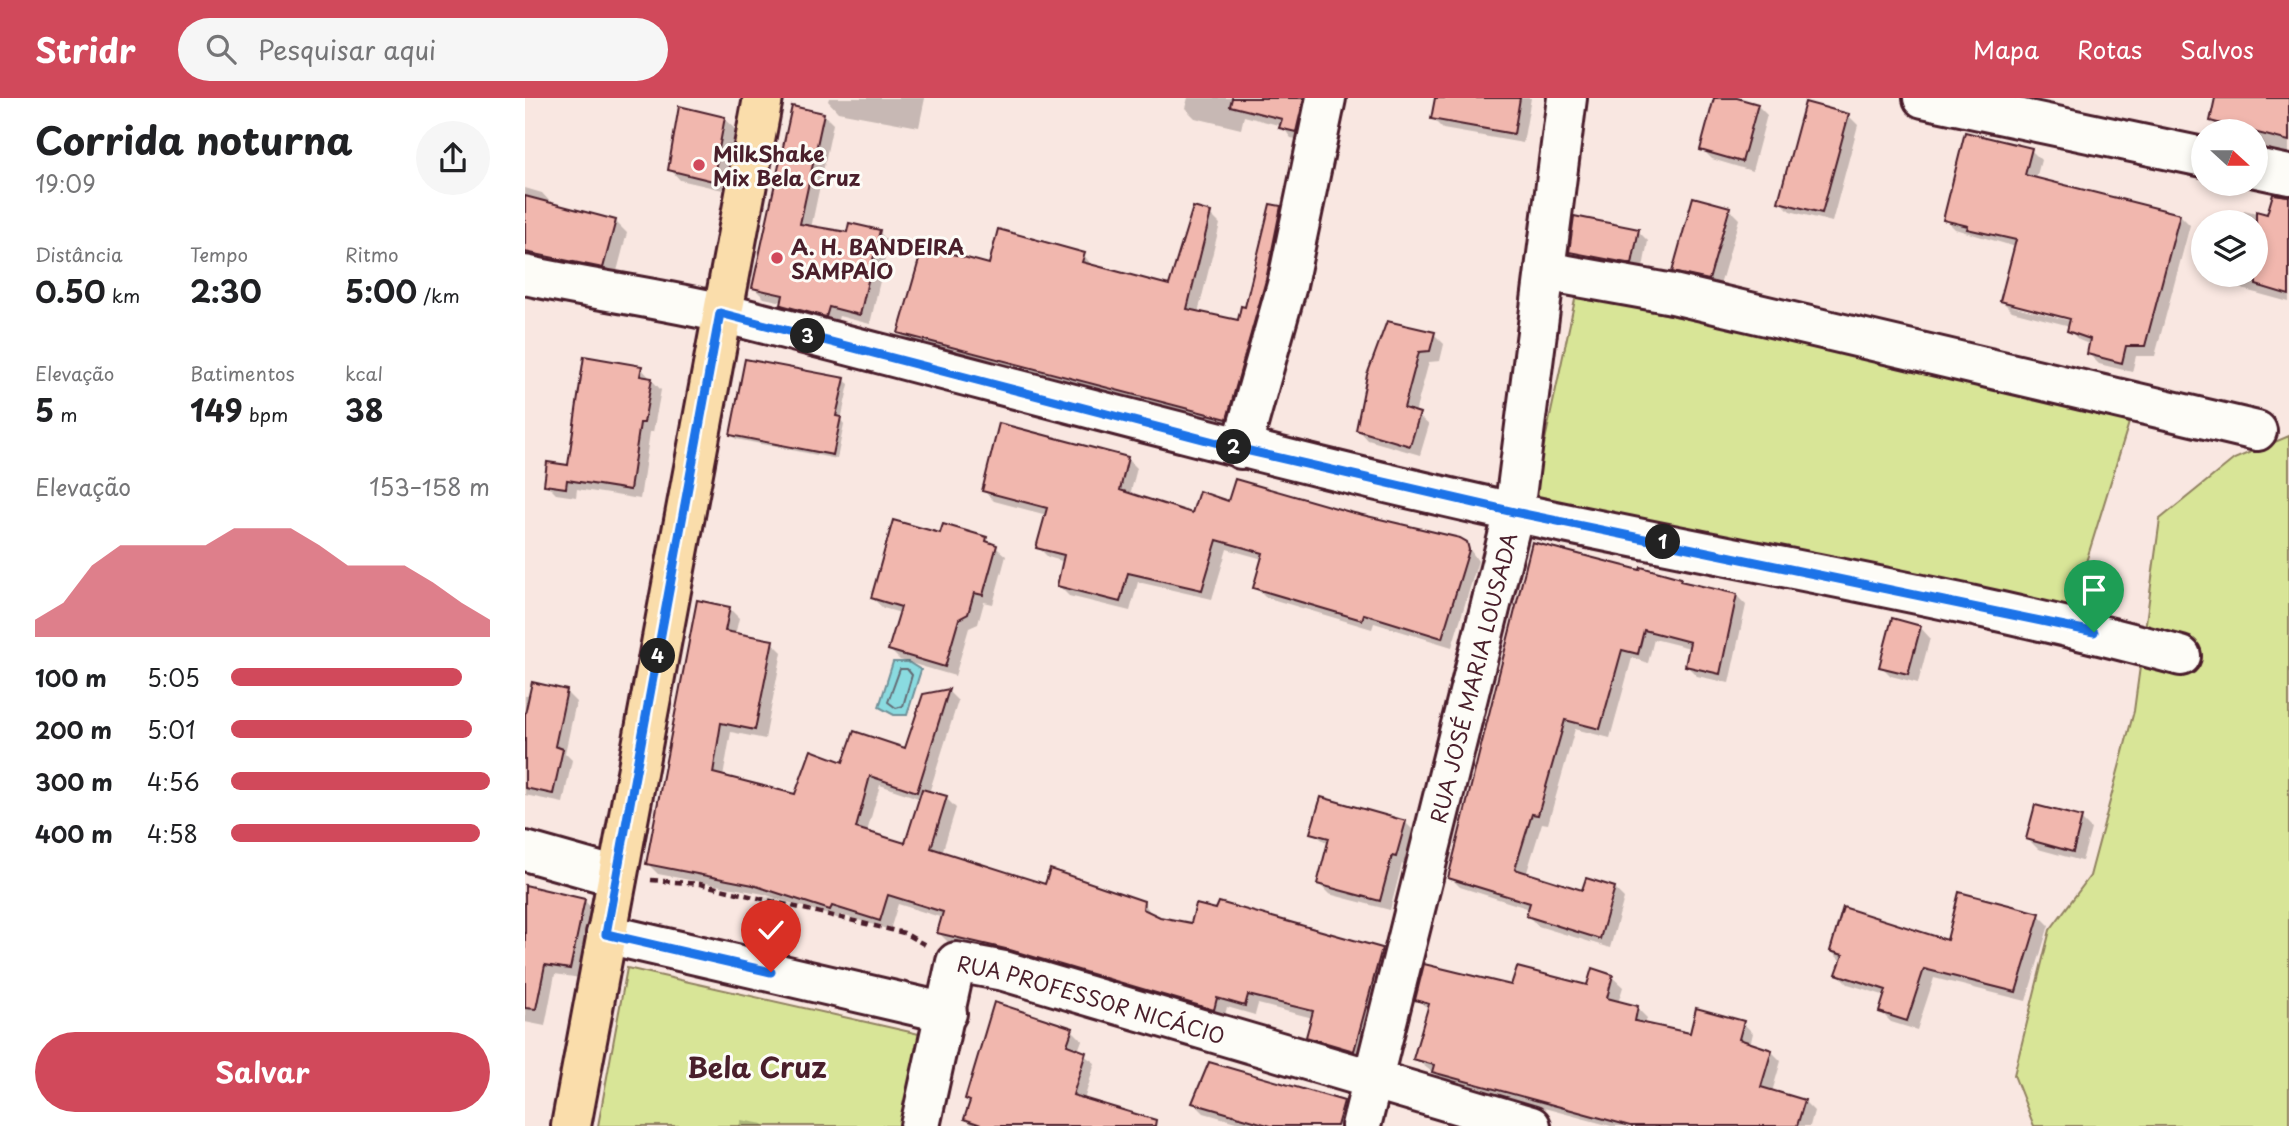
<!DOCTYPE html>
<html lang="pt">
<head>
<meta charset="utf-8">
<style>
  body { margin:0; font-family:"Playpen Sans",sans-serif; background:#f6f6f6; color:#202124; height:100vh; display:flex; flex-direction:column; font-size:26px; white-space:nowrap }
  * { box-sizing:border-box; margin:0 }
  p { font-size:23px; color:#757577 }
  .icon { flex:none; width:38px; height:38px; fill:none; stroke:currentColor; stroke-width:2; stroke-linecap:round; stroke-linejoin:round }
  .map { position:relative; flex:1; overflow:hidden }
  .panel { display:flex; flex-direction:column; background:#fff; width:525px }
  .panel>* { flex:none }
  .needle { width:46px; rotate:111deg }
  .tools { position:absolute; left:1666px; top:21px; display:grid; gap:14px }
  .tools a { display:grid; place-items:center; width:77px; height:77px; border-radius:50%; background:#fff; box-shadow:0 4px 10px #0003; font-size:35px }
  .pin { position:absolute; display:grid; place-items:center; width:60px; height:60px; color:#fff; margin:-72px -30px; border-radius:50% 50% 50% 0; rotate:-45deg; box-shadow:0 0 7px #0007 }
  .pin .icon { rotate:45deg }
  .km { position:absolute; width:35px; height:35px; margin:-18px; border-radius:50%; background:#222; color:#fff; font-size:19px; line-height:35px; text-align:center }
  .round { display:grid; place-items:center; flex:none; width:74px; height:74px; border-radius:37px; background:#f6f6f6 }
  .head { display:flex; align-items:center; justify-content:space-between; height:119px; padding:0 35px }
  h1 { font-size:38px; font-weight:700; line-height:52px }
  .stats { display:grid; grid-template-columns:repeat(3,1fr); gap:10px; height:119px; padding:7px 35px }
  .stats div { display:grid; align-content:center }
  .stats b { font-size:30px; font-weight:700 }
  .stats small { font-size:19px; font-weight:400 }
  .stats p { font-size:19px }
  .chart { height:196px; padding:14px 35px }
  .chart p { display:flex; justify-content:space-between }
  .chart svg { width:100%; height:126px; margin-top:7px; fill:#d1495b; opacity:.7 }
  .primary-button { display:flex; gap:14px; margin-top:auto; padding:14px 35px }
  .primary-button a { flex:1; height:80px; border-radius:42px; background:#d1495b; color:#fff; font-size:28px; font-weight:700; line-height:80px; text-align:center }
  ul { padding:0 35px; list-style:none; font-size:23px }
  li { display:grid; grid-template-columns:112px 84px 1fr; align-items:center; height:52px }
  li i { height:18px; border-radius:9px; background:#d1495b }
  header { display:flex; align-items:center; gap:42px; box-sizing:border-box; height:98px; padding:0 35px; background:#d1495b; color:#fff }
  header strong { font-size:33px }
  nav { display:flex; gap:38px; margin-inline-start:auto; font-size:24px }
  .search { width:490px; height:63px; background:#f6f6f6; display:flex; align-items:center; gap:18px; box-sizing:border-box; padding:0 24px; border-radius:38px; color:#757577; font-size:26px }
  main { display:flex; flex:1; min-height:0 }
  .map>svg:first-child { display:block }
  .green { fill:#d8e597; stroke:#918261; stroke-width:2 }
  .water { fill:#8adbe0; stroke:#709098; stroke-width:2 }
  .shadow { fill:#0003; fill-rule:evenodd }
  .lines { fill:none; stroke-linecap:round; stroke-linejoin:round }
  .shore { stroke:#646a73; stroke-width:2 }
  .building { fill:#f1b7ae; stroke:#4a1f2b; stroke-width:2 }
  .minor-casing { stroke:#4a1f2b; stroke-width:44 }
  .major-casing { stroke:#4a1f2b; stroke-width:44 }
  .path { stroke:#4a1f2b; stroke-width:4.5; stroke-dasharray:7 5; stroke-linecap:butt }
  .minor { stroke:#fdfcf7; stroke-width:38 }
  .major { stroke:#faddab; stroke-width:38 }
  .route-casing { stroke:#fff; stroke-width:14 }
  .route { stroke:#1a73e8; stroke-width:9 }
  .poi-dot { fill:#d1495b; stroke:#fdfcf7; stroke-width:2.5 }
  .labels { text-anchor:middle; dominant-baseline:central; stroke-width:6; stroke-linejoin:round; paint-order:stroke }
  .poi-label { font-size:21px; font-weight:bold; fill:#4a1f2b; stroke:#fdfcf7; text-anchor:start }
  .street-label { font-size:21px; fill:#4a1f2b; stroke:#fdfcf7 }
  .district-label { font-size:28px; font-weight:bold; fill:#4a1f2b; stroke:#fdfcf7 }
</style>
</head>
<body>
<header>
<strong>Stridr</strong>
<div class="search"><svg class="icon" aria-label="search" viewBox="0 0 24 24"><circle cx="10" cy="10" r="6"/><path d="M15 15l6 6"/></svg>Pesquisar aqui</div>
<nav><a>Mapa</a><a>Rotas</a><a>Salvos</a></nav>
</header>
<main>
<section class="panel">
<div class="head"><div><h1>Corrida noturna</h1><p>19:09</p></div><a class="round"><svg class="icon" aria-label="share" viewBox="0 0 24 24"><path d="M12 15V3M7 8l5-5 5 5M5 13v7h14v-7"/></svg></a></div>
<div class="stats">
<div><p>Distância</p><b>0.50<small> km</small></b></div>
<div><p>Tempo</p><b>2:30</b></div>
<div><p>Ritmo</p><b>5:00<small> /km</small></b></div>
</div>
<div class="stats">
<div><p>Elevação</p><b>5<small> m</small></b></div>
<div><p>Batimentos</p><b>149<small> bpm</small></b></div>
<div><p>kcal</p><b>38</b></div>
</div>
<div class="chart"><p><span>Elevação</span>153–158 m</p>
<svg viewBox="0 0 160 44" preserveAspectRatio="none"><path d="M0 44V38L10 32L20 19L30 12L40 12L50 12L60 12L70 6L80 6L90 6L100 12L110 19L120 19L130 19L140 25L150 32L160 38V44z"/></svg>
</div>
<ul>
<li><b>100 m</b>5:05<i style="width:89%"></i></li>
<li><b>200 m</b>5:01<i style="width:93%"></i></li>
<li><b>300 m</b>4:56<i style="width:100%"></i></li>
<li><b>400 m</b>4:58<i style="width:96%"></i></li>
</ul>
<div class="primary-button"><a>Salvar</a></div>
</section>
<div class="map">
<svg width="1764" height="1028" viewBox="0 0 1764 1028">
  <rect width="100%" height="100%" fill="#f9e7e1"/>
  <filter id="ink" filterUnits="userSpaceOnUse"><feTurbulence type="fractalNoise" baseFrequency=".0143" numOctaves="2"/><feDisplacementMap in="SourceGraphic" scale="14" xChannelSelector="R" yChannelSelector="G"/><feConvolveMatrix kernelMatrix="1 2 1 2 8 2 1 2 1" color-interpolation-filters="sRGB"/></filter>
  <g filter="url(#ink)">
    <path class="green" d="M1051,197L1607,315L1544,519L1006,408Z
      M1764,338V1028H1509L1489,977L1525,832L1565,778L1609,613L1635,421L1709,361Z
      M102,870L403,938L379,1028H73Z"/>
    <path class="water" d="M368,564H383L396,572L382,617H369L354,609Z"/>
    <path class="shadow" d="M304,0H400L394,29L313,14L303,3Z
      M663,0H792L781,43L766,40L757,28L719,18L716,31L670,20L660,10Z
      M912,0H1006L998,45L918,31L908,21Z
      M1191,0L1232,7L1242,17L1227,73L1187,61L1177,51Z
      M1692,0H1764V56L1731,48V33H1697L1687,23Z
      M298,16L308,26L286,130L323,136L354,134L364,144L345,226L314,218L311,228L268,217L258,204L239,200L229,190Z
      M1323,17L1333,27L1307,124L1265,113L1255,103Z
      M199,21L210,31L198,92L155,82L145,71Z
      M1506,52L1516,62L1511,81L1655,117L1665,127L1630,258H1611L1607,274L1574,266L1564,256L1566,247L1554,242L1544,232L1545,228L1487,213L1477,203L1491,149L1430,131L1420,121ZM1487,204L1554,222L1553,225L1487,208Z
      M0,90L17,95L28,107L90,123L102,135L90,181L0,159Z
      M1764,105V204L1709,189L1700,177H1731V124H1716L1719,112L1744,118Z
      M755,110L765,120L712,330L385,245L375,235L465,168L559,157L568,169L645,189L685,116L695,126L673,215L714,224Z
      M1204,111L1214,121L1194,191L1158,183L1148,173Z
      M1113,133L1123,143L1117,175L1056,163L1046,153Z
      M909,236L919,246L915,263L904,264L890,315L904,327L895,357L843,342L833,331L844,277Z
      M116,270L136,292L128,334H125L115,401L52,391L51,399L31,396L21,386L44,369Z
      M319,282L324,286L316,322L319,326L312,361L211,341L207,337Z
      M602,360L612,370L605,397L668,417L705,405L941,446L953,463L927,549L849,525L847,531L740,499L730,489L738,461L702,451L687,501L613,484L605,513L544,498L534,488L540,464L523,459L513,449L522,417L469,403L459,393Z
      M416,438L461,441L481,458L468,506L459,504L453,526L444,530L430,578L375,562L365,552L376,515L358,510L347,500Z
      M1116,474L1211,497L1221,507L1204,585L1172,578L1162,568L1165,550L1129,541L1123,565L1107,560L1085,640L1050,631L1023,726L1017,725L1001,777L1058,794L1089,790L1099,800L1085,850L1013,828L1003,818L1005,811L935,789L925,779Z
      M204,510L214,520L210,537L247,544L257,554L240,641L206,634L198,679L271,698L319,666L381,652L423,593L433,603L404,695L421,700L431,710L417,755L521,788L618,804L628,818L635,821L856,851L866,861L839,962L793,949L783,939L788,920L733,906L730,917L702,909L699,921L497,861L424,845L414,835L418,820L373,806L365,832L317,817L315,821L239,796L133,776L123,766ZM355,687L396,701L381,748L342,734Z
      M1395,529L1405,540L1393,585L1366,578L1356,568Z
      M41,594L51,604L40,655L47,662L38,705L0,697V598Z
      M1556,721L1566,731L1557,763L1513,751L1503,741Z
      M880,724L890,734L881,768L877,766L865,812L804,796L794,786L804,746L787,735Z
      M0,788L59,802L69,813L55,880L30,876L20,928L0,924Z
      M1514,817L1524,827L1501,903L1409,880L1392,932L1366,924L1356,914L1361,898L1323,886L1313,876L1317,864L1306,853L1423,844Z
      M1087,879L1098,889L1093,905L1112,910L1122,920L1120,927L1166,937L1218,925L1228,935L1225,947L1246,953L1256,963L1247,994L1279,1003L1289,1013L1285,1028H1086L919,983L890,961L904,912L892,901L987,890L1063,889Z
      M547,932L557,942L553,953L570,965L559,1002L626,1028H448L441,1021L446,1005L442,1000Z
      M685,967L819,1005L829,1015L825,1028H725L679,1015L669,1005Z
      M216,1022L238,1026L240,1028H214Z"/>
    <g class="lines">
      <path class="shore" d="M375,571H382L387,577L378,608L371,610L363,604Z"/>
    </g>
    <path class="building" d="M707,0H779L771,34L754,30L757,21L705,8Z
      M910,0H995L989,36L906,21Z
      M1189,0H1212L1233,6L1217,64L1175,52Z
      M1690,0H1764V43L1685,23Z
      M1280,4L1324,16L1297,115L1253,104Z
      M154,8L200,19L188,83L143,72Z
      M267,8L299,15L275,126L322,134L324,125L355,132L335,217L304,209L301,219L256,207L258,197L227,190Z
      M1440,34L1507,50L1500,77L1655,116L1620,248H1601L1597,265L1562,256L1565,241L1542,233L1545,221L1475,203L1491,142L1442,131L1443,128L1418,122Z
      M1748,96L1764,98V197L1731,187V113L1742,116Z
      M0,98L91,122L78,170L0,154Z
      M1168,99L1205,109L1184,182L1147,174Z
      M745,106L756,108L741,182L702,321L373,235L398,148L464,166L473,131L560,155L557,164L644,187L668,109L686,114L662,211L713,222L716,208L720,209Z
      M1049,118L1114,131L1107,166L1044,154Z
      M862,223L910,234L905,253L894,254L879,310L895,315L885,348L831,332L842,277Z
      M59,258L117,268L115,278L127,280L119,325H115L105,392L42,382L41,390L19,387L22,364L43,367Z
      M220,261L320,280L311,318L316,319L308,357L205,337Z
      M474,325L603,359L595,392L667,415L674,393L703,403L710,381L825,414L935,440L942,444L944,452L917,540L839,516L837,522L728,490L738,455L692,442L677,492L603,475L595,504L532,488L539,457L511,450L522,410L457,393Z
      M368,422L415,435L418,426L462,439L461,443L472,447L458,497L449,495L443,516L434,521L420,569L363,552L376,509L346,500Z
      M1007,444L1115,472L1116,469L1156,480L1155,483L1212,496L1195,576L1160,568L1165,544L1119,532L1113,556L1097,552L1075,631L1040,622L1013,717L1007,716L990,771L1057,792L1061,780L1090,789L1075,841L1001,818L1005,805L923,780Z
      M172,502L205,509L200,533L248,542L230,632L196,625L188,675L270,696L286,652L318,664L329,633L380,650L398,596L424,591L392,694L345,678L331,730L380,745L397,691L422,698L406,750L520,786L525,771L619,803L618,811L635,819L666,825L671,806L691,811L694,804L857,850L829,953L781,939L788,913L723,897L720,908L692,900L689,912L485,852L412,835L418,814L363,797L355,823L307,808L305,812L228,787L121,766Z
      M1367,520L1396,528L1383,576L1354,569Z
      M7,584L42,592L30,648L38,651L28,696L0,690V616Z
      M796,699L881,723L871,759L867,758L855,803L792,786L804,740L785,735Z
      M1510,707L1557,719L1548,754L1501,741Z
      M0,787L60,801L45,871L20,867L11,911L0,910Z
      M1434,794L1515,815L1491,894L1399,871L1382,923L1354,914L1361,892L1311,876L1318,857L1305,853L1318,809L1422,842Z
      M899,866L986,887L992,869L1062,887L1067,870L1088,877L1082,900L1113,908L1110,923L1165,935L1171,910L1219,923L1214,941L1247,952L1236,989L1280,1002L1272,1028H1105L907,974L909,967L888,961L904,906L890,902Z
      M469,904L548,930L542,947L561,954L548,997L631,1022L630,1028H459L439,1021L445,1003L440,1001Z
      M684,964L819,1003L812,1028H746L667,1005Z"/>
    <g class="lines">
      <defs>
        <g id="minor">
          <path d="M1398,0L1678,59"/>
          <path d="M1731,70L1764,77"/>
          <path d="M1020,173L1148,196L1732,333"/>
          <path d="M0,177C67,192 135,200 201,216C464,282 724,356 988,414C1211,463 1436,498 1656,558"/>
          <path d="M716,351L762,187L801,0"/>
          <path d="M0,753L92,779"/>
          <path d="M81,836L422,915"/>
          <path id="s1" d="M395,1028L431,864L479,873L1006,1028"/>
          <path id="s2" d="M836,1028L989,414L1042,0"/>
        </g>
        <path id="major" d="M46,1028L238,0"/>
      </defs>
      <use href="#minor" class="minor-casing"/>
      <use href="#major" class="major-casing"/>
      <path class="path" d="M126,782L175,786L379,835L402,848"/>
      <use href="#minor" class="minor"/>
      <use href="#major" class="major"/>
    </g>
  </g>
  <g class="lines" filter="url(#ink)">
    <defs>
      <path id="route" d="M246,874L81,836L195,215L716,351L989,414L1569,534"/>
    </defs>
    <use href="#route" class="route-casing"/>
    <use href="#route" class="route"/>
  </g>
  <g class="poi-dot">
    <circle cx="174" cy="67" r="7"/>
    <circle cx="252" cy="160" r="7"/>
  </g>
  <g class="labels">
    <g class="poi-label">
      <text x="188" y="55">MilkShake<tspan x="188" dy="24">Mix Bela Cruz</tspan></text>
      <text x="266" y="148">A. H. BANDEIRA<tspan x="266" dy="24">SAMPAIO</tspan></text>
    </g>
    <g class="street-label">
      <text stroke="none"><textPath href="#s2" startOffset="462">RUA JOSÉ MARIA LOUSADA</textPath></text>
      <text stroke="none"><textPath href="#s1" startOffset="308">RUA PROFESSOR NICÁCIO</textPath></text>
    </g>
    <g class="district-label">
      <text x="232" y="968">Bela Cruz</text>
    </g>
  </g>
</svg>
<div class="tools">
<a><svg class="needle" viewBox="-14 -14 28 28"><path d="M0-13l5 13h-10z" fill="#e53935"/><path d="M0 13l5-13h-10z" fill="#757577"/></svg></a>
<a><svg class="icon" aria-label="layers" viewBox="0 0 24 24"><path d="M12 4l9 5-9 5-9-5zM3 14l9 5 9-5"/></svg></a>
</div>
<div class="pin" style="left:1569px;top:534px;background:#1e9e55"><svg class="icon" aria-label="arrive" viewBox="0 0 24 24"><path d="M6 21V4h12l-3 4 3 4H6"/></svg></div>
<div class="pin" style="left:246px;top:874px;background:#d93025"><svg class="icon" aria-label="check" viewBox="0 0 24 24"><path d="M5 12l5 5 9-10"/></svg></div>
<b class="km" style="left:1138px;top:444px">1</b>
<b class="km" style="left:709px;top:349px">2</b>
<b class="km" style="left:283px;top:238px">3</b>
<b class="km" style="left:133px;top:558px">4</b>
</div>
</main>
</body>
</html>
